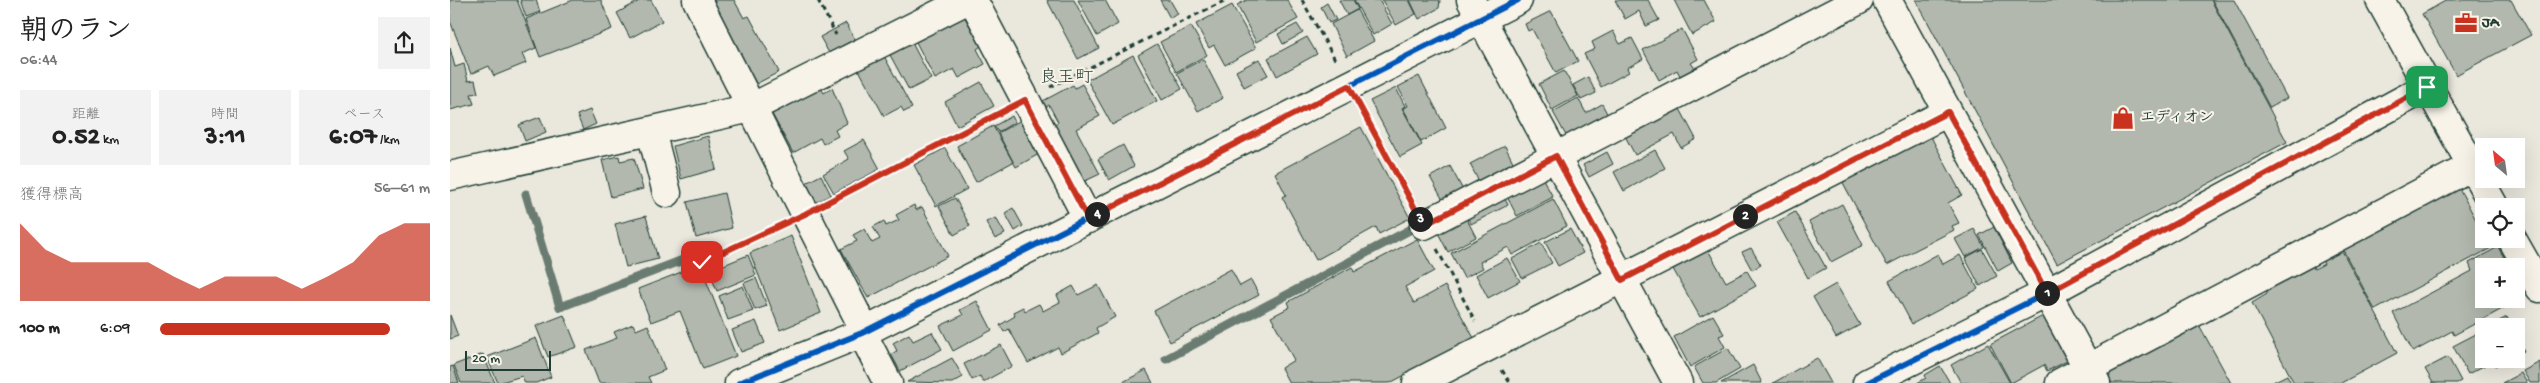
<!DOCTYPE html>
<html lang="ja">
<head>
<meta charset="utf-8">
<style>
  body { margin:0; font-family:"Gochi Hand","Klee One",sans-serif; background:#f2f2f2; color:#222; height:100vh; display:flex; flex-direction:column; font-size:19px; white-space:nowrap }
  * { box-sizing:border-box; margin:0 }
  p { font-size:16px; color:#767676 }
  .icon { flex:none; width:28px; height:28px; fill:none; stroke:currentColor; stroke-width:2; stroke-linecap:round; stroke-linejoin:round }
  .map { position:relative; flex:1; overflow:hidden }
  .sheet { display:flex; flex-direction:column; background:#fff; width:450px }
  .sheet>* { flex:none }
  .needle { width:32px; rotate:331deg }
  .tools { position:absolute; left:2025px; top:138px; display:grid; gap:10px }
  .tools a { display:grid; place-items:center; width:50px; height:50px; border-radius:0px; background:#fff; box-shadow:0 5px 20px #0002; font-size:25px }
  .scale { position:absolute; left:15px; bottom:12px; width:86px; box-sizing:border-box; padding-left:5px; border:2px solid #1f3d34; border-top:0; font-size:14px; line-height:18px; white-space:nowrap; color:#1f3d34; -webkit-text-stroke:4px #f7f3e8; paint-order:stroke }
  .pin { position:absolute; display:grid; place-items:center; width:42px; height:42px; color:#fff; margin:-21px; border-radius:10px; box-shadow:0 2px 8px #0006 }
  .km { position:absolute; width:25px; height:25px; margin:-12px; border-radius:50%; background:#222; color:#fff; font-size:14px; line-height:25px; text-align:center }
  .round { display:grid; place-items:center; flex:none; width:52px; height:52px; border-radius:0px; background:#f2f2f2 }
  .head { display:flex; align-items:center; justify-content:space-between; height:85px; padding:0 20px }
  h1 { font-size:28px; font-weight:700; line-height:38px }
  .figures { display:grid; grid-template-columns:repeat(3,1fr); gap:8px; height:85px; padding:5px 20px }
  .figures div { display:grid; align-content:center; border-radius:0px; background:#f2f2f2; text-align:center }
  .figures b { font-size:25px; font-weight:700 }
  .figures small { font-size:14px; font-weight:400 }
  .figures p { font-size:14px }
  .chart { height:140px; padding:10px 20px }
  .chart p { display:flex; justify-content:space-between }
  .chart svg { width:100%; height:90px; margin-top:5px; fill:#c8321e; opacity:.7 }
  ul { padding:0 20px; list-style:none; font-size:16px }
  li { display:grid; grid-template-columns:80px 60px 1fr; align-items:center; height:38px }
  li i { height:12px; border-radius:6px; background:#c8321e }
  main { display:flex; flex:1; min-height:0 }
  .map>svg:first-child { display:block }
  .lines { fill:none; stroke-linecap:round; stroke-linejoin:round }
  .stream { stroke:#6a7c72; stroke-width:9 }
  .building { fill:#b2b8ae; stroke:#1f3d34 }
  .minor-casing { stroke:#1f3d34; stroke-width:31 }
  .path { stroke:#1f3d34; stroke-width:3; stroke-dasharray:5 4; stroke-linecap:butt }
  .minor { stroke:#f7f3e8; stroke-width:28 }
  .cycleway-casing { stroke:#f7f3e8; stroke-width:9 }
  .cycleway { stroke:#0057b8; stroke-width:6 }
  .route-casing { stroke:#fff; stroke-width:10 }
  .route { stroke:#c8321e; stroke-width:6 }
  .labels { text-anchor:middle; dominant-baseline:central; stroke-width:4; stroke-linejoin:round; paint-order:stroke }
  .poi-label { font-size:15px; font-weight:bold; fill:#1f3d34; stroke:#f7f3e8; text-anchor:start }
  .quarter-label { font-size:18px; fill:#1f3d34; stroke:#f7f3e8 }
</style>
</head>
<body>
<main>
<section class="sheet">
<div class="head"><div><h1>朝のラン</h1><p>06:44</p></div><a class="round"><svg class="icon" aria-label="share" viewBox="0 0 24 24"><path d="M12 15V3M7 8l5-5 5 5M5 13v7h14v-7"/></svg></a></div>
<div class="figures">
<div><p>距離</p><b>0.52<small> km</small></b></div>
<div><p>時間</p><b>3:11</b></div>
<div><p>ペース</p><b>6:07<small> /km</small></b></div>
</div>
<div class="chart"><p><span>獲得標高</span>56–61 m</p>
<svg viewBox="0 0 160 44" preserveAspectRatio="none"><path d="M0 44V6L10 19L20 25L30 25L40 25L50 25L60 32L70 38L80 32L90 32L100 32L110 38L120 32L130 25L140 12L150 6L160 6V44z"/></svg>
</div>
<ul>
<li><b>100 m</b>6:09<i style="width:85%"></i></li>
</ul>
</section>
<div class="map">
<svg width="2090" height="383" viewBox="0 0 2090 383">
  <rect width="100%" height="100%" fill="#eae8dd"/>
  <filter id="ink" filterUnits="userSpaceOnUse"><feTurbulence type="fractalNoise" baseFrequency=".02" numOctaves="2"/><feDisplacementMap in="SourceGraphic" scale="10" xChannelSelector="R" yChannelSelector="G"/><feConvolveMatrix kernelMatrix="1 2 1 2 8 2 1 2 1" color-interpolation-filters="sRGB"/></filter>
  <g filter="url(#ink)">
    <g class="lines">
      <path class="stream" d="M76,194L110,307L246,255
        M716,359L967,226"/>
    </g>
    <path class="building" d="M0,0H67L86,48L72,54L76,63L44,76L39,66L21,74L0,21Z
      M70,0H86L90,12L76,17Z
      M123,0H151L162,29L90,57L76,19Z
      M191,0H201L212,21L180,38L167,13Z
      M261,0H284L294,18L299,16L329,72L306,84Z
      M597,0H624L649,48L628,59Z
      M628,0H655L668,24L647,36Z
      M710,0H720L728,14L720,18Z
      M797,0H837L848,19L806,42L787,5Z
      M889,0H903L908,9L897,15Z
      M904,0H929L942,24L923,35Z
      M932,0H959L966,14L946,25Z
      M960,0H990L989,8L969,19Z
      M1165,0H1198L1209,20L1196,26L1189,11L1175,19Z
      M1224,0H1254L1266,22L1242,35Z
      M1466,0H1761L1837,142L1607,264Z
      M1762,0H1784L1837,98L1820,108Z
      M1997,0H2061L2081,35L2006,75L1972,14Z
      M877,3L886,20L879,23L871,7Z
      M782,5L806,48L775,65L764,45L759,48L746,24Z
      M907,10L924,41L897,56L881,24Z
      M1101,11L1128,61L1106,73L1082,29L1078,31L1075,24Z
      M514,16L531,46L527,49L535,64L509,78L504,69L485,79L466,42Z
      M396,23L405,39L379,53L370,37Z
      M847,24L853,33L833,44L828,34Z
      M741,26L757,55L726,72L710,42Z
      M1232,29L1248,59L1241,63L1245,68L1230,76L1227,70L1209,80L1193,50Z
      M1163,31L1170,44L1182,38L1193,59L1177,68L1179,72L1151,87L1134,54L1145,49L1142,42Z
      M857,37L867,54L827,76L818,58Z
      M462,43L481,79L459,90L440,55Z
      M707,44L732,89L712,100L688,55Z
      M0,48L5,67L14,64L18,81L25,80L28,93L21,94L24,104L0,110Z
      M683,55L707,101L662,125L637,80Z
      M434,56L462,108L454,112L451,107L434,116L409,70Z
      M753,59L773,98L748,111L727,73Z
      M809,59L818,75L794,87L786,71Z
      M1114,71L1128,96L1102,110L1089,84Z
      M969,76L996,128L971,142L953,108L958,106L948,87Z
      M1138,77L1146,93L1131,100L1123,85Z
      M531,82L544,106L507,126L495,102Z
      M632,84L650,116L626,129L650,174L633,182L602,125L608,122L599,105L594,108L591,102L623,85L625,88Z
      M371,88L374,93L382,88L397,123L385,130L388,136L373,144L370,138L343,153L322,114Z
      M946,88L955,106L952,108L972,145L950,157L920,101Z
      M1128,98L1136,113L1152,104L1160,119L1119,141L1103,112Z
      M1228,105L1246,139L1231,148L1224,134L1185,155L1174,134Z
      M140,110L146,124L133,130L127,115Z
      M562,116L565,122L548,132L544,126Z
      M90,117L96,132L75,141L69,125Z
      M571,120L589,154L566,167L548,133Z
      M543,126L563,162L526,182L507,146Z
      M911,127L960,218L929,234L926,227L866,260L832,197L836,195L825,173Z
      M258,136L266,169L231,179L223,146Z
      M1481,137L1512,195L1498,203L1509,223L1502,226L1504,230L1437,265L1391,179L1465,140L1467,145Z
      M414,140L430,169L384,193L373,174L399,159L394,151Z
      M673,145L684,166L659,180L648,159Z
      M1055,146L1064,164L1029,182L1020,164Z
      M495,148L517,189L486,206L464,165Z
      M1205,150L1215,168L1174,191L1164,172Z
      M1157,152L1163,164L1139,177L1133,165Z
      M169,156L170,161L184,158L193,189L161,197L152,160Z
      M1000,166L1014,192L994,202L980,177Z
      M1089,172L1103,197L1067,216L1054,191Z
      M371,175L381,195L363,204L352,185Z
      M2009,188L2041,248L1925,310L1893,250Z
      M1051,191L1058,205L1021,224L1014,211Z
      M274,193L282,228L246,238L237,202Z
      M505,198L520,226L504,235L489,206Z
      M1103,199L1117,226L1062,255L1058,247L1030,262L1033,268L1014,278L1001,253Z
      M1392,204L1413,245L1381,262L1359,222Z
      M464,205L466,210L472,207L498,256L418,298L391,249L407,241L403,235L414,229L422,243L430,239L423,227L434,221L436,226L449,220L446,215Z
      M563,208L573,226L565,231L555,213Z
      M1013,212L1026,237L998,252L985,227Z
      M1345,212L1376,268L1358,278L1327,222Z
      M196,216L208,259L176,267L165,224Z
      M546,218L555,234L545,239L536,222Z
      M1544,227L1562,263L1548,271L1529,235Z
      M1120,229L1133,253L1108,266L1095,242Z
      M1524,229L1534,247L1515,257L1505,239Z
      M341,236L371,313L330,330L300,253Z
      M967,239L984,271L955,287L964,303L995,286L1024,338L940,383H839L831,368L844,360L821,317L840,307L838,302L902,267L904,272Z
      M1091,243L1102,263L1072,278L1062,259Z
      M1890,247L1947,353L1891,383H1844L1802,303L1817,294L1812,286L1860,260L1864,269L1874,264L1870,257Z
      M2048,247L2059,266H2034V299H2066V280L2073,292L2067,301L2004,335L2002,331L1963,352L1943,313L2022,271L2019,263Z
      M1301,248L1311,265L1302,270L1292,252Z
      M1532,249L1547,276L1530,286L1515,258Z
      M1258,250L1276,282L1297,271L1306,286L1250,317L1223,269Z
      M1488,254L1493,264L1510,255L1528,289L1462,324L1439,281Z
      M298,255L306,275L267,291L259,271Z
      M1057,258L1070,281L1038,298L1026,275Z
      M239,269L243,280L254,275L286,356L253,369L230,311L201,322L188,289Z
      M781,269L790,286L801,280L809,295L720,342L704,311Z
      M306,278L317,306L305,310L294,283Z
      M1386,284L1410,325L1386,338L1363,297Z
      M648,285L665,317L646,328L648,333L611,353L608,347L578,363L559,329L554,332L550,325L565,316L563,312L573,307L575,311L589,304L593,311L610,302L607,295L623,286L628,295Z
      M293,286L303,311L278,320L269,296Z
      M527,301L542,330L503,351L490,326L513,315L510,310Z
      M0,315L8,336L0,339Z
      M114,315L127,347L98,357L86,326Z
      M1263,315L1274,334L1269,336L1275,347L1240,367L1224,337Z
      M1593,316L1617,361L1597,371L1594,365L1561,383L1540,344Z
      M2057,317L2061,326H2039Z
      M306,321L315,343L291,352L282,330Z
      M1748,323L1781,383H1662L1659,378L1662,369Z
      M183,324L186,330L198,325L215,370L198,377L201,383H149L136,350L167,338L164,332Z
      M482,332L492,349L450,371L441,354L447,351L443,343L459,334L463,341Z
      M2026,334L2034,348V359H2039L2041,362L2018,374L2003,346Z
      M2066,335L2074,351L2066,355Z
      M86,338L101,377L86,383H75L72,376L48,383L37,357Z
      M1538,344L1560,383H1511L1501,365Z
      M551,345L562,366L533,382L530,376L522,380L514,364Z
      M1278,348L1290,369L1266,383H1253L1244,367Z
      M33,354L45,383H11L4,365Z
      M1998,357L2011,381L2007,383H1983L1975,369Z
      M502,358L513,377L502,383L457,382Z
      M1367,358L1381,383H1323Z
      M2041,359H2059L2045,366Z
      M2090,362V383H2080L2073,371Z
      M1303,365L1312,383H1271Z
      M3,366L9,383H0V367Z
      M1490,366L1500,383H1467L1476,378L1475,375Z
      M696,370L703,383H671Z
      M2071,373L2077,383H2052Z
      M1837,375L1841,383H1821Z"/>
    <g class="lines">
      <defs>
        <path id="minor" d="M247,0L415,331
          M523,0L638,219
          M1021,0L1228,383
          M1437,0L1646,383
          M1930,0L2044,206
          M201,131L217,193
          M0,176L301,108L517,0
          M974,225L1409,0
          M2062,239L2090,288
          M412,333L438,383
          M289,383L412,333L1068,0
          M967,383L1498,112
          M1417,383L1597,293L1977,87
          M1610,383L2022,166"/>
      </defs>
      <use href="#minor" class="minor-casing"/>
      <path class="path" d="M368,0L386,35
        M852,0L886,61
        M600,87L776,0
        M912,110L960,200
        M380,201L550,113
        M987,249L1025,321
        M252,262L329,226
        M1052,370L1060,383"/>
      <use href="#minor" class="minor"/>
      <defs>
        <path id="cycleway" d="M289,383L412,333L1068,0
          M1417,383L1597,293L1977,87"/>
      </defs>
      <use href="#cycleway" class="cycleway-casing"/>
      <use href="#cycleway" class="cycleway"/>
    </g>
  </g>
  <g class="lines" filter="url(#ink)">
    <defs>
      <path id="route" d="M252,262L355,214L575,100L638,219L899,86L974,225L1106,156L1172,280L1498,112L1597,293L1977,87"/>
    </defs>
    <use href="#route" class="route-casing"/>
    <use href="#route" class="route"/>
  </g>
  <defs>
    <symbol id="office-bare" viewBox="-9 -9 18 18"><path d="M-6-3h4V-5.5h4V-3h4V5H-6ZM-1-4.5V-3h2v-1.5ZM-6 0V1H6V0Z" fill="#c8321e" stroke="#f7f3e8" stroke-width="2.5" paint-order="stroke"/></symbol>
    <symbol id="shop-bare" viewBox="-9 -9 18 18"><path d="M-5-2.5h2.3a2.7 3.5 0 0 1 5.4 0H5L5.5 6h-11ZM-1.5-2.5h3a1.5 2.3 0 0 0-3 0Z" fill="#c8321e" stroke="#f7f3e8" stroke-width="2.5" paint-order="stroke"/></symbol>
  </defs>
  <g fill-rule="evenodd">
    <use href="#office-bare" x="2000" y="7" width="32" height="32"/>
    <use href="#shop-bare" x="1657" y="102" width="32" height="32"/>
  </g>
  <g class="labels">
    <g class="poi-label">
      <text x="2032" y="23">JA</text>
      <text x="1690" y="118">エディオン</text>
    </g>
    <g class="quarter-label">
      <text x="616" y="78">良王町</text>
    </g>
  </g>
</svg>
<div class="tools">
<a><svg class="needle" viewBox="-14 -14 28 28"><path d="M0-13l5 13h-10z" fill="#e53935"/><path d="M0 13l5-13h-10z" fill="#767676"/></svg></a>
<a><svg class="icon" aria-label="locate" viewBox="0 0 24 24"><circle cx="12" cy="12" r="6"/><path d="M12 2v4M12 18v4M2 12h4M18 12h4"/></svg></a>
<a>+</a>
<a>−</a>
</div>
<div class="scale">20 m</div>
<div class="pin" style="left:1977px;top:87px;background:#1e9e55"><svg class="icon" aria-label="arrive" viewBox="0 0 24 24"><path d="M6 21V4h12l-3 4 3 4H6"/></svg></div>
<div class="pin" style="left:252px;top:262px;background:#d93025"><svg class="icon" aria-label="check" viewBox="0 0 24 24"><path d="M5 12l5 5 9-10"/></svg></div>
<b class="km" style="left:1597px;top:293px">1</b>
<b class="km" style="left:1295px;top:216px">2</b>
<b class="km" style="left:970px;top:219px">3</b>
<b class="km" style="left:647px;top:214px">4</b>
</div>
</main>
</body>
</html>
